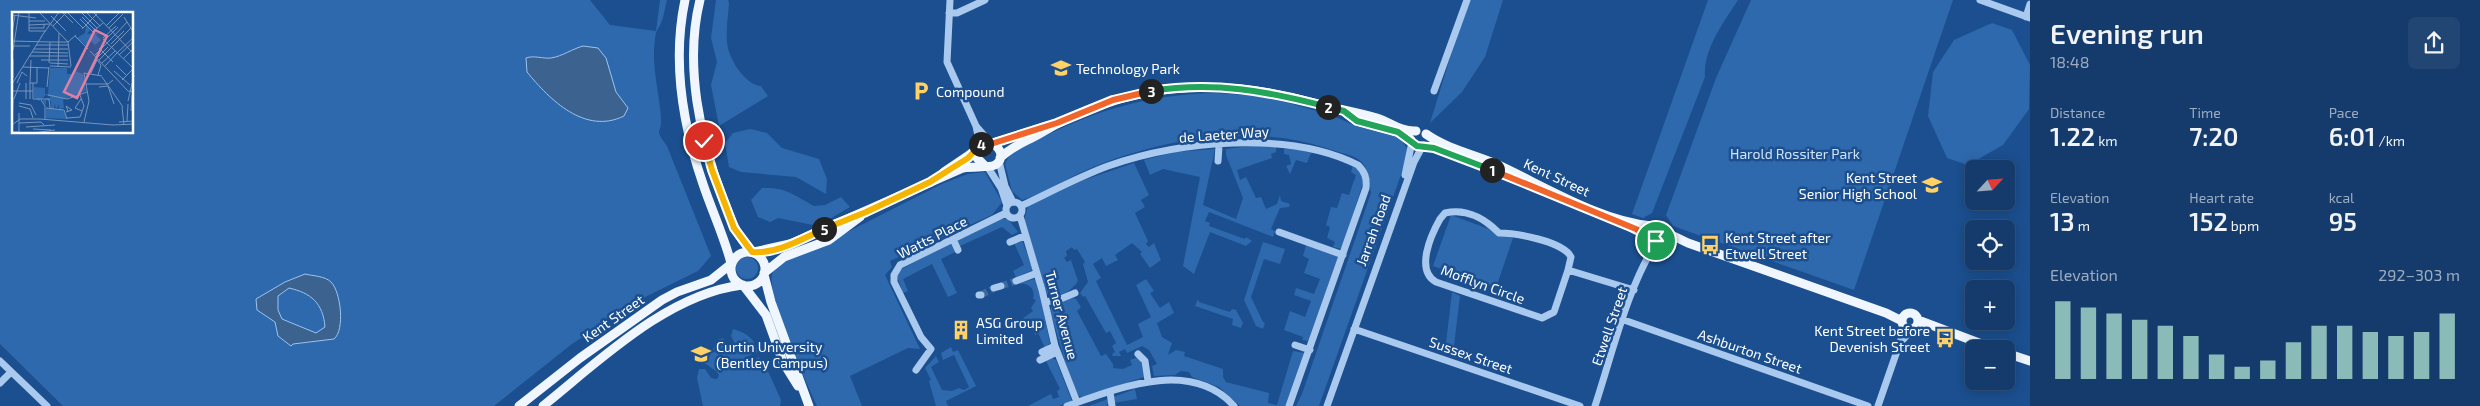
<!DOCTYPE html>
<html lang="en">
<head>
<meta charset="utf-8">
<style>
  body { margin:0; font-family:"Exo 2",sans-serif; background:#214673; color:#f1f3f6; height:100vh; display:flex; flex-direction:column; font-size:19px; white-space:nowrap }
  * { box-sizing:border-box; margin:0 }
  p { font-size:16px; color:#9dadc1 }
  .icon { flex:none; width:28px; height:28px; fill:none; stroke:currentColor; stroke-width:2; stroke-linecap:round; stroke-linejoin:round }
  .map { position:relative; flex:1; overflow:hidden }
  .sheet { display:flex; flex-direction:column; background:#143b6b; width:450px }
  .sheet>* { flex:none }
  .needle { width:32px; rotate:64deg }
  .buttons { position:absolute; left:1965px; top:160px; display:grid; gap:10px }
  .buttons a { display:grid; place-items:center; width:50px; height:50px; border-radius:8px; background:#143b6b; box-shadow:0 2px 12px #0003,0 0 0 1px #33557e; font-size:25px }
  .pin { position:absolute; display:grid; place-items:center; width:42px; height:42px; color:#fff; margin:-21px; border:2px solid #fff; border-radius:50%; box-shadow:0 1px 5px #0007 }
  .km { position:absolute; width:25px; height:25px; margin:-12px; border-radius:50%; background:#222; color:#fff; font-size:14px; line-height:25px; text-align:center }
  .round { display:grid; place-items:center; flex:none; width:52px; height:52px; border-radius:8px; background:#214673 }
  .overview { display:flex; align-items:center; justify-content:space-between; height:85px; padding:0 20px }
  h1 { font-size:28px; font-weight:600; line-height:38px }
  .figures { display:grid; grid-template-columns:repeat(3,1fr); gap:8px; height:85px; padding:5px 20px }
  .figures div { display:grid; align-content:center }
  .figures b { font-size:25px; font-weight:600 }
  .figures small { font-size:14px; font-weight:400 }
  .figures p { font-size:14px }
  .chart { height:140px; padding:10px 20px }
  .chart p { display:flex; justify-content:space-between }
  .chart svg { width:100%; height:90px; margin-top:5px; stroke:#8bbbb9; stroke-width:6 }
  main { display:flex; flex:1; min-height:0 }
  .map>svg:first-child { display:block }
  .green { fill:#2e69ad; fill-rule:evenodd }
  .water { fill:#3c6290; stroke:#9cc4f0; fill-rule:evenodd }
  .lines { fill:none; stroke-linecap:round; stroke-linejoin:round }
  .minor-tunnel { stroke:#3d69a0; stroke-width:7; stroke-dasharray:7 3.5; stroke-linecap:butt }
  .minor { stroke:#a9c9ee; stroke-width:7 }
  .major { stroke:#f0f6ff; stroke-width:9 }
  .split-1-casing { stroke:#fff; stroke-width:10 }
  .split-2-casing { stroke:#fff; stroke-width:10 }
  .split-3-casing { stroke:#fff; stroke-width:10 }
  .split-4-casing { stroke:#fff; stroke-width:10 }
  .split-5-casing { stroke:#fff; stroke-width:10 }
  .split-6-casing { stroke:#fff; stroke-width:10 }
  .split-1 { stroke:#f0652b; stroke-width:6 }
  .split-2 { stroke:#22a559; stroke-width:6 }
  .split-3 { stroke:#22a559; stroke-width:6 }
  .split-4 { stroke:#f0652b; stroke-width:6 }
  .split-5 { stroke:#f5b400; stroke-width:6 }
  .split-6 { stroke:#f5b400; stroke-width:6 }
  .labels { text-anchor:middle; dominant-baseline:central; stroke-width:5; stroke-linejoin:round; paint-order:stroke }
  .poi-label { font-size:14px; fill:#fff; stroke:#1b4f8f; text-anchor:start }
  .street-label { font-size:14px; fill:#fff; stroke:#1b4f8f }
  .park-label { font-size:14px; fill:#cfe3fa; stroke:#1b4f8f }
  .inset-road { fill:none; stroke:#7695bc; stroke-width:1 }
  .view { fill:#dd80a5; fill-opacity:0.15; stroke:#dd80a5; stroke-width:2.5 }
  .inset-edge { fill:none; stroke:#fff; stroke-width:2.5 }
</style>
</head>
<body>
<main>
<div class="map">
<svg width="2030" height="406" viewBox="0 0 2030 406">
  <rect width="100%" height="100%" fill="#1b4f8f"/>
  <path class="green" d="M0,0H590L610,25L656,31L660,0H667C665,7 664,16 661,23C660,26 657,29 656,33C650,63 659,89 661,118C662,136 653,127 667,146L711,256L698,271L637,301L572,344L494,406H63L0,344ZM14,14H132V132H14Z
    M716,0H728L729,3C728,16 726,29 727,42C728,58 745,85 761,86L768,96L719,126L711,85L717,62L711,38Z
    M1468,0H1503L1485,57L1462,92L1430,123Z
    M1708,0H1738C1724,22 1703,49 1705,77L1652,213L1643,218L1632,214Z
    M1751,0H1953L1854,290L1673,226L1666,215L1716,78Z
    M1992,23L2012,30L2030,65L2029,109L2003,145L1968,165L1947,158L1928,116L1933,72L1954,40Z
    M1214,93L1247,95L1275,99L1331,115L1356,126L1395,136L1402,140L1409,152L1319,406H1296L1302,394L1371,193C1367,154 1359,159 1326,148C1252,123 1162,139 1091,168C1068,177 1047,193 1022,200L1012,191L1005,164L1008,158C1015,148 1030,144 1041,138C1100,109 1148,95 1214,93Z
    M750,129L767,133L782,148L819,159L827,179L826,194L796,177L741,172L729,167L725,143L733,133Z
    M1258,145L1276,146V152L1271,154L1272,158L1237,170L1240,180L1246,177L1256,198L1261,197L1266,209L1277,204L1280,195L1281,201L1290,204L1289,207L1280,208L1271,229L1275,231L1273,237L1209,212L1205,221L1210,223L1209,226L1245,239L1246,237L1252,241L1246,246L1210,232L1194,274L1183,266L1200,177L1163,169L1150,175L1144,160L1175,152L1215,149L1203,205L1236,219L1243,198L1226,155V149Z
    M1291,148L1311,153L1307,163L1296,160L1290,174L1286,166L1291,164L1289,155L1284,154V149Z
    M1134,163L1149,195L1141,200L1145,207L1135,213L1148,241L1146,244L1149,247L1154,243L1161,260L1150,268L1140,254L1142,252L1132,243L1115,255L1118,260L1106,266L1102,258L1093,264L1101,278L1096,281L1127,345L1143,337L1138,324L1151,317L1136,285L1146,279L1154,291L1150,293L1160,308L1169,302L1174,313L1157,323L1162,337L1172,343L1168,355L1176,350L1185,352L1184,356L1223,369V377L1226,382L1269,393L1268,403L1277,405L1293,351L1305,353L1285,406H1240L1219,387L1192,377L1189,372L1181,371L1175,375L1154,376L1152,366L1157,364L1149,350L1142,346L1127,353L1125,349L1119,352L1121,356H1113L1112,354L1115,352L1112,346L1116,343L1110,331L1106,333L1085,296L1083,297L1080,293L1088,282L1083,264L1085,262L1077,249L1074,250L1072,247L1066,251L1067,256L1064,258L1067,262L1071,260L1078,281C1072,291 1059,299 1047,294L1024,221L1028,206L1084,180Z
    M1353,165L1360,170L1364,180L1342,249L1333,247L1335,242L1327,238L1330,227L1326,225L1331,207L1337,208L1342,193L1349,195L1356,175L1351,172Z
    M985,172L1002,202L992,215L890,261L892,267L885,275L920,349L908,348L850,376L862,406H817C807,383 767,297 772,275C775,262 796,257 806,253L944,183L968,174Z
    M762,188C786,187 794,195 814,206L825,205L841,197L850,207L818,226L778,218L770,222L758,217L751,200Z
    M1451,215L1513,238L1496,288L1433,266Z
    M1001,219H1008L1018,232L1012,235L1002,227L960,246L957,239Z
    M1022,240L1033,270L1016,277L1013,271L1024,265L1014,243Z
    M951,242L955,252L941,259L957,293L948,297L932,264L903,279L908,291L903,293L897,276L902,269Z
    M1263,242L1285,249L1280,264L1264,259L1251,297L1263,322L1265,323L1263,329L1256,326L1244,300Z
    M1306,245L1338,257L1308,341L1302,340L1303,337L1284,330L1290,311L1305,317L1311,301L1294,295L1296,288L1314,294L1320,279L1304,273L1309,259L1303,256Z
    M736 268a11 11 0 1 1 22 0a11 11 0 1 1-22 0Z
    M1034,279L1037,282L1050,343L1045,348L1038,333L1035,335L1029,322L1019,327L1015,320L1018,322L1033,311L1031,308L1036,300L1033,299C1036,288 1027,282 1017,284Z
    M1452,292L1460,296L1454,346L1446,343Z
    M1073,298L1076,299L1081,307L1077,311L1101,356L1106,354L1113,364V368L1123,369L1132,365L1130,360L1138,357L1142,363L1144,377L1083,397L1079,396L1071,382L1050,310L1052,306Z
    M1198,299L1199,302L1230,312L1232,309L1236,310L1243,323L1241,328L1232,325L1233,319L1195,306Z
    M733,329C746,333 755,338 758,352L746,357L753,362L758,357L763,360L781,400L780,406H703L697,378L699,369H705L711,378L717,379L719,375L716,371L703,362L709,357L718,340L723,338L728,346H736L731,336Z
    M951,347L953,352L958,350L976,386L946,401L948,406H936L929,381L931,380L925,368L936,356L939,362L931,367L942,390L952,391L959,388L964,390L969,387L954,355L943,360L941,353Z
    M1052,358L1056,360L1072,401L1059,406H1028L1051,394L1053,399L1059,397L1057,391L1060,389L1046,361Z
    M1135,389L1137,399L1107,404V406H1089Z"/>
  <path class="water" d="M583,46L598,48L606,58L616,92L628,108L624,116C585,135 550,100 527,72L526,58C534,55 543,59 551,58C563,56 572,49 583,46Z
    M305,274C313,276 325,276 331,282C341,292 345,330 334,339L293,344L291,346L278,336L275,322L257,310L256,299L285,282ZM289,288C311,293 323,303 325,327L316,333L282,319L278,310V296Z"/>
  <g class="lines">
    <path class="minor-tunnel" d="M1001,286L1016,281
      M981,295L994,288"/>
    <path class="minor" d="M950,0L947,62L976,126L980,146
      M1980,0L2030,18
      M949,13H957L985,0
      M2026,17L2030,4
      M1434,91L1467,0
      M976,126L990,142
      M999,161L1005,186L1013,202
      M1218,161L1219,146
      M987,166L1001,188L1007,206
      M1405,175L1412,142
      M1006 210a8 8 0 1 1 16 0a8 8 0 1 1-16 0Z
      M1021,206C1049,193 1078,177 1108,166C1179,141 1289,130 1358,165C1365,172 1367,178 1366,188L1289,406
      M1020,216L1042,290L1055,346L1077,402
      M1279,232L1343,255
      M953,239L958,250
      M1010,242L1024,236
      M1568,270L1554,312L1542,318L1436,282C1415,270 1431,235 1440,219L1445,213C1467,208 1484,218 1499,233C1515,233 1563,241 1571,257L1568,270L1634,290
      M1016,281L1037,273
      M994,288L1001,286
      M979,295H981
      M1045,302L1058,300L1075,293
      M1624,320L1868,406
      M1354,329L1580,406
      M1902,341L1912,329
      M1295,345L1310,350
      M1042,352L1055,346
      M1138,354L1145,361L1148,381
      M1040,360L1057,352
      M0,361L47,406
      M916,370L931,349L921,337L894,282V275L900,265L1006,213
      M0,383L11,372
      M1110,392L1112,406
      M1067,406C1118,388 1191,358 1234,406
      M1327,406L1414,162L1422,147
      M1595,406C1611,358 1629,281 1658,241
      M1878,406L1905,328"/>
    <path class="major" d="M685,0C672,61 683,126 703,184C712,211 724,236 731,263
      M700,0C684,64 700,139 723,199C733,223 734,232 752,252
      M1346,113L1357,121L1397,132L1411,140
      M1426,134C1447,149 1473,154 1496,164C1544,186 1599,221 1652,226
      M994,143L1047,126
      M1423,146L1434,147L1511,177
      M1000,158C1012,146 1025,142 1039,134C1125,83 1214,76 1310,102C1332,108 1355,112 1377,118C1390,122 1401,132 1416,131
      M944,172L978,149
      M1647 233a8 8 0 1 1 16 0a8 8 0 1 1-16 0Z
      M1629,226L1648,237
      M1663,231L1688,243L1886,313L1902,321
      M731 269a17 17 0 1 1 34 0a17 17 0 1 1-34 0Z
      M754,252L790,244L963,168C972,166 990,168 995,165C1008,157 997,140 984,143L978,149L977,158L984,165
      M764,273L784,257L829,240L860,217
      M764,275L771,302L809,406
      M743,285L766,315L783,362L798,386
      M1902 321a8 8 0 1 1 16 0a8 8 0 1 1-16 0Z
      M1918,320L1995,349
      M2006,353L2030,361
      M519,406L580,358L662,300L677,292L711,280L731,264
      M543,406C600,360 668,294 742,285"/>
  </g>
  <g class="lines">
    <defs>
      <path id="split-1" d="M1492,170L1636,229L1656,241"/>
      <path id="split-2" d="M1328,107L1344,111L1357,121L1398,132L1417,146L1434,148L1492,170"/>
      <path id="split-3" d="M1151,91C1213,81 1268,91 1328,107"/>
      <path id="split-4" d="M981,144L994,143L1057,123L1113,100L1151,91"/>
      <path id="split-5" d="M824,229L866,212L930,182L968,158L981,144"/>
      <path id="split-6" d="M704,141L712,170L734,228L752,252C777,254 802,239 824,229"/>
    </defs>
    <use href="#split-1" class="split-1-casing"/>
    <use href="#split-2" class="split-2-casing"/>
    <use href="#split-3" class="split-3-casing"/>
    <use href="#split-4" class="split-4-casing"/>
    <use href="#split-5" class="split-5-casing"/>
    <use href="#split-6" class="split-6-casing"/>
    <use href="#split-1" class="split-1"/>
    <use href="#split-2" class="split-2"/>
    <use href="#split-3" class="split-3"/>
    <use href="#split-4" class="split-4"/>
    <use href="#split-5" class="split-5"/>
    <use href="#split-6" class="split-6"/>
  </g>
  <defs>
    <symbol id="university-bare" viewBox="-9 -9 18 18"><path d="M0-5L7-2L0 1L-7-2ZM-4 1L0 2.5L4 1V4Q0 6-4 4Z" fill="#ffd166" stroke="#1b4f8f" stroke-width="2.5" paint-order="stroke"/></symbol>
    <symbol id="parking-bare" viewBox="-9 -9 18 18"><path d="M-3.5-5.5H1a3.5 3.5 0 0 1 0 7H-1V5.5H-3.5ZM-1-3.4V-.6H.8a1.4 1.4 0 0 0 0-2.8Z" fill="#ffd166" stroke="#1b4f8f" stroke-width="2.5" paint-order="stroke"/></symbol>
    <symbol id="school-bare" viewBox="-9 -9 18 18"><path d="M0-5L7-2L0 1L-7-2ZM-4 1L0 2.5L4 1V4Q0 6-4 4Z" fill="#ffd166" stroke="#1b4f8f" stroke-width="2.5" paint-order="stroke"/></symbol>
    <symbol id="bus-bare" viewBox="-9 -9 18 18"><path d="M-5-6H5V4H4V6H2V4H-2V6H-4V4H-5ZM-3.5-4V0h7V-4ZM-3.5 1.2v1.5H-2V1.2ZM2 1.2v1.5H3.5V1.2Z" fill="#ffd166" stroke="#1b4f8f" stroke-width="2.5" paint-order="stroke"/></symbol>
    <symbol id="building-bare" viewBox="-9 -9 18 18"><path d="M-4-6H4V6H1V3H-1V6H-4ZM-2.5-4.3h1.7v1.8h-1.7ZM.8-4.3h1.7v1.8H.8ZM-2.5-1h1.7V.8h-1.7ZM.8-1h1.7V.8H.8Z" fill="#ffd166" stroke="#1b4f8f" stroke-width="2.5" paint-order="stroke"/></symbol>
  </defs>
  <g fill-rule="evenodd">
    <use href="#university-bare" x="1047" y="54" width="28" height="28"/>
    <use href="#parking-bare" x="907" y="77" width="28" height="28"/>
    <use href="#school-bare" x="1918" y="171" width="28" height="28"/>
    <use href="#bus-bare" x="1696" y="231" width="28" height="28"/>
    <use href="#building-bare" x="947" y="316" width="28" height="28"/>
    <use href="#bus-bare" x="1931" y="324" width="28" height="28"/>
    <use href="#university-bare" x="687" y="340" width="28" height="28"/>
  </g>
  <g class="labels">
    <g class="poi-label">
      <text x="1076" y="68">Technology Park</text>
      <text x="936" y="91">Compound</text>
      <text x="1917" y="177" text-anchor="end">Kent Street<tspan x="1917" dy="16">Senior High School</tspan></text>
      <text x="1725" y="237">Kent Street after<tspan x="1725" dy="16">Etwell Street</tspan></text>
      <text x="976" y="322">ASG Group<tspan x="976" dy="16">Limited</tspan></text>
      <text x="1930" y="330" text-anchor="end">Kent Street before<tspan x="1930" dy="16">Devenish Street</tspan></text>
      <text x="716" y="346">Curtin University<tspan x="716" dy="16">(Bentley Campus)</tspan></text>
    </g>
    <g class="street-label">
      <text transform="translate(1224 134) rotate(-4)">de Laeter Way</text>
      <text transform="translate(1557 177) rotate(25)">Kent Street</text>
      <text transform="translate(1373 230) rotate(-70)">Jarrah Road</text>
      <text transform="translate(932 237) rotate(-27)">Watts Place</text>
      <text transform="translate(1483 284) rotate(20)">Mofflyn Circle</text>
      <text transform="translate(1062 315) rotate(75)">Turner Avenue</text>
      <text transform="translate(613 318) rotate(-35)">Kent Street</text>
      <text transform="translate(1609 326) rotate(-71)">Etwell Street</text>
      <text transform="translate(1750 351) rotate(19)">Ashburton Street</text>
      <text transform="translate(1471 355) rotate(19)">Sussex Street</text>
    </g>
    <g class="park-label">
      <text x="1795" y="153">Harold Rossiter Park</text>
    </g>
  </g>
  <g transform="translate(12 12)">
    <rect width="121" height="121" fill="#1b4f8f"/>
    <path d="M74,13L78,18L75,22L87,21L84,23L89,28L83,33L78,28L74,33L65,26L73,21ZM38,56H55V62H62L61,58L71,62L74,79L51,87L52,96L47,97V93L44,97L43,92L42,97L51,98L55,107L34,106V96L39,97V89L34,88V93L30,89L39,85L34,83L27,89L22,85V75L33,76V82H36Z" fill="#2e69ad"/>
    <path class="inset-road" d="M27,0L56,30L59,54M50,0L61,11M74,0L88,14M81,0L122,42M70,1L85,16M0,3L24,6M39,4L54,19M70,5L83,18M112,5L122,21M68,7L81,20L91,11M17,9H33M17,13L38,12M41,14L55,0L71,16M94,14L108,0M17,16H32V12M97,16L111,2M70,17L85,2M17,19V0M17,19H34M0,21L3,3M103,23L115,10M63,24L76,37M29,25L47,0M91,26L104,14M91,27L122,57M94,27L106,15M0,29L38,30M38,30H56L64,23M99,32L112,19M24,33H56M1,34H18M87,36L101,50M22,37H56M1,38L7,0M78,39L116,79L122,80M20,40L56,41M105,41L122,25M83,43L103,23M107,43L122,29M17,44H56M85,46L96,35M1,47V66M111,47L122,36M29,48H56M87,48L119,16M37,51L38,30M38,51L56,52M90,51L103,39M104,53L115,64M38,54L59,55M93,54L105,41M11,55L37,56M46,55L47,21M102,59L118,73M79,61L85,48L89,53L86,63M90,65L111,95M110,68L121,57M5,71L10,60L15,64M14,71V87M18,71L19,48M18,71H25V55M21,71V87M0,72L30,24M74,72H96L101,68M35,75L37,55M87,75L96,74L102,92M0,79H21M36,83L55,87L75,80M2,87L8,71M18,87V71M21,87H37L38,96M69,87L63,96L70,99M29,88L33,94V107M116,89L122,63M7,91L19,93L24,103M7,94L18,97L21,106M110,95L112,113M34,96L52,98L55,107M119,99L120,83M54,100L60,98L54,94L56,99M55,106L68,105L72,94L68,83M115,109L116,92M72,110L77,89L72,61L90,64M107,110L122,109M7,111L29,110L32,113M0,113L1,87M0,113L8,107H28L101,113L122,112M14,115L43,113M21,117L39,118M1,120H7V101M21,121L43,118"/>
    <path class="view" d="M83,18L95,24L65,86L52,80Z"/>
    <rect width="121" height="121" class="inset-edge"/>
  </g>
</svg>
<div class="buttons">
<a><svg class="needle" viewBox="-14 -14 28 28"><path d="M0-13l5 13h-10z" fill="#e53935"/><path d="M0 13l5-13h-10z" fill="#9dadc1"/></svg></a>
<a><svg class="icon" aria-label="locate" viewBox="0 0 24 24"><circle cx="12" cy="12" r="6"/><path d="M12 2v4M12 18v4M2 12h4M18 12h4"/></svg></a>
<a>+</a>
<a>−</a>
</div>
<div class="pin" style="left:1656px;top:241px;background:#1e9e55"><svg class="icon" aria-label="arrive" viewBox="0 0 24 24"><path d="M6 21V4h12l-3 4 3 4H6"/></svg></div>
<div class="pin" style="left:704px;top:141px;background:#d93025"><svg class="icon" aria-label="check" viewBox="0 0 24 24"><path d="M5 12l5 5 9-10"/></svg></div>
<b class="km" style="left:1492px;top:170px">1</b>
<b class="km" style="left:1328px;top:107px">2</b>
<b class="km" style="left:1151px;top:91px">3</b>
<b class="km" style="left:981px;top:144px">4</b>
<b class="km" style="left:824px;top:229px">5</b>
</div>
<section class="sheet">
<div class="overview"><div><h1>Evening run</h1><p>18:48</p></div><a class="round"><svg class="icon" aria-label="share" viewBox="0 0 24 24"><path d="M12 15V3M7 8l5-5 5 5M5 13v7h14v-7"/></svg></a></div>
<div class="figures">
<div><p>Distance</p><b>1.22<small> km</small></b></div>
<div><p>Time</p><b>7:20</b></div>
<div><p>Pace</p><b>6:01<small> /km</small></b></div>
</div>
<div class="figures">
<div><p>Elevation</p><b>13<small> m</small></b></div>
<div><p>Heart rate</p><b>152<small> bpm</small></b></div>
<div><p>kcal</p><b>95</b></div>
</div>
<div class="chart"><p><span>Elevation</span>292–303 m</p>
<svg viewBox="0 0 160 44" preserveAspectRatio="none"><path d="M5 44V6M15 44V9M25 44V12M35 44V15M45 44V18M55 44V23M65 44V32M75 44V38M85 44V35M95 44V26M105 44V18M115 44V18M125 44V21M135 44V23M145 44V21M155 44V12"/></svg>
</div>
</section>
</main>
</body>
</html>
